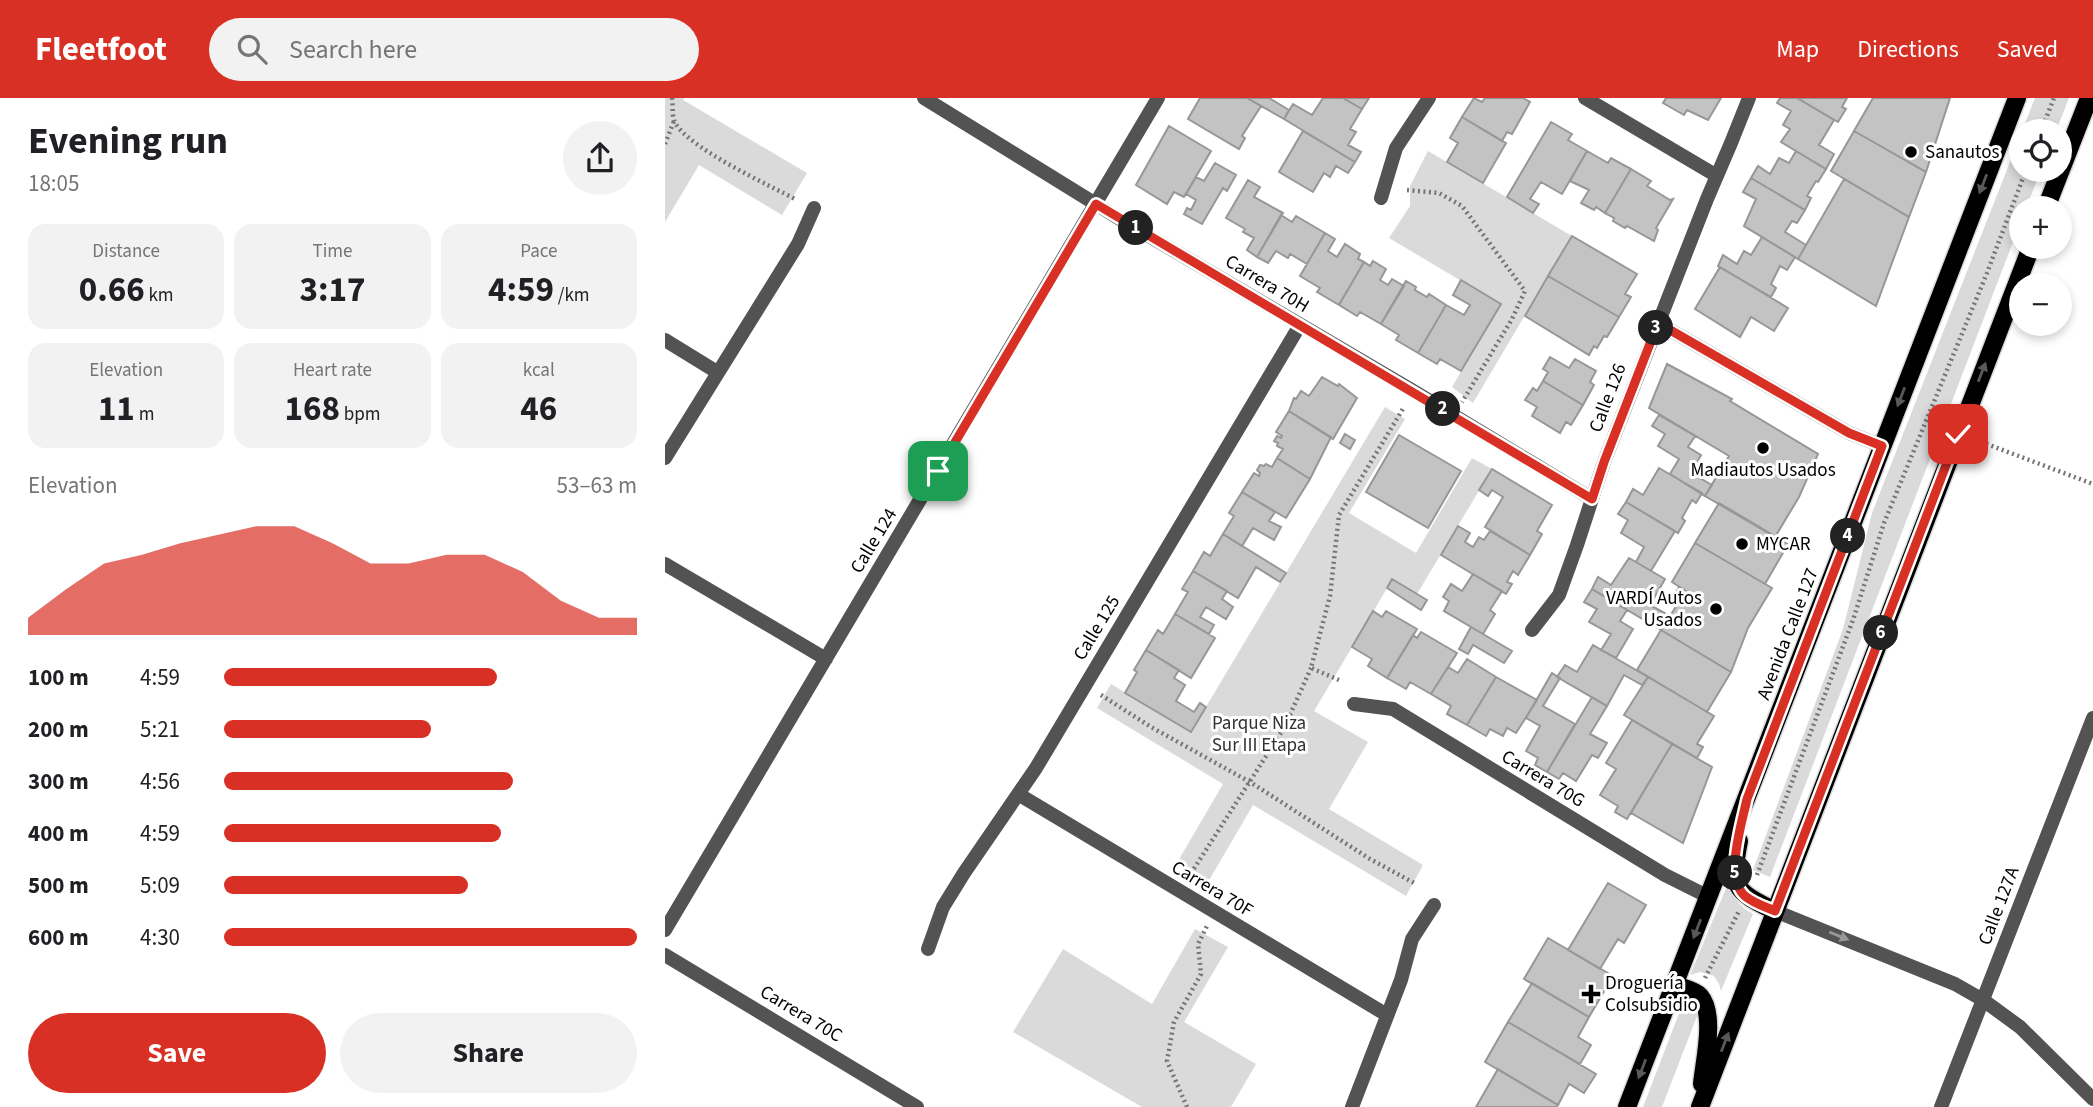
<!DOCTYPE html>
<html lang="en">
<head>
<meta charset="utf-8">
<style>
  body { margin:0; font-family:"Source Sans 3",sans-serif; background:#f2f2f2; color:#202124; height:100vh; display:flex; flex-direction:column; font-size:26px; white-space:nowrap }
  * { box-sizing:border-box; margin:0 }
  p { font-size:23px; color:#757577 }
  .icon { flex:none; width:38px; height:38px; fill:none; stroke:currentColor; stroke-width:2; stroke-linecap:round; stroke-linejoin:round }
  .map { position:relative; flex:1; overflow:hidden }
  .panel { display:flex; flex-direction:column; background:#fff; width:665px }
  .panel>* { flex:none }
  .buttons { position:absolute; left:1344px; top:21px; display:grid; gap:14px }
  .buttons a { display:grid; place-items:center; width:63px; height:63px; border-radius:50%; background:#fff; box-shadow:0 4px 10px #0003; font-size:35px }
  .pin { position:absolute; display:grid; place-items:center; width:60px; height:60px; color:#fff; margin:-30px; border-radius:14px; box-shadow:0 4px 10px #0006 }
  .km { position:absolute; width:35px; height:35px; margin:-18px; border-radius:50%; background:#222; color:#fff; font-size:19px; line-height:35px; text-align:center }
  .round { display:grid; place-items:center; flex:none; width:74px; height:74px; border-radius:37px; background:#f2f2f2 }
  .overview { display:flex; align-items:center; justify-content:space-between; height:119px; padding:0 28px }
  h1 { font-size:38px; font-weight:700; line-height:52px }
  .stats { display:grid; grid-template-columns:repeat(3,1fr); gap:10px; height:119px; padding:7px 28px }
  .stats div { display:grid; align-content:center; border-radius:18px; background:#f2f2f2; text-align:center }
  .stats b { font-size:35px; font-weight:700 }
  .stats small { font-size:19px; font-weight:400 }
  .stats p { font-size:19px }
  .chart { height:196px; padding:14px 28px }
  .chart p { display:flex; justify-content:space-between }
  .chart svg { width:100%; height:126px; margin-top:7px; fill:#d93025; opacity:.7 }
  .action { display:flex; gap:14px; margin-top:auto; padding:14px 28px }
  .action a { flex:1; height:80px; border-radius:42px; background:#d93025; color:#fff; font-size:28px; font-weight:700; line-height:80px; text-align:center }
  .action a+a { background:#f2f2f2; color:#202124 }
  ul { padding:0 28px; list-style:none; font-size:23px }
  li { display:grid; grid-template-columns:112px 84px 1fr; align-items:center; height:52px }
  li i { height:18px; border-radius:9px; background:#d93025 }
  header { display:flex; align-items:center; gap:42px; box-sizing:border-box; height:98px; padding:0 35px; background:#d93025; color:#fff }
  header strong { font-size:33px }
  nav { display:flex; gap:38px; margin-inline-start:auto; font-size:24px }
  .search { width:490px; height:63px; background:#f2f2f2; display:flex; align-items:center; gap:18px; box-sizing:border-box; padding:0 24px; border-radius:38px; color:#757577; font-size:26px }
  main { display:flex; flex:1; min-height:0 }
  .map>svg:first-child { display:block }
  .green { fill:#dadada }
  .building { fill:#c3c3c3; stroke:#979797; stroke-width:2 }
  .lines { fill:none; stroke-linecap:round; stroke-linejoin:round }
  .primary-casing { stroke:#dbdbdb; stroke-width:21 }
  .path { stroke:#757575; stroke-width:4.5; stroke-dasharray:2 3.5; stroke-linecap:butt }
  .street { stroke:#535353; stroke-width:14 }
  .primary { stroke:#000; stroke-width:18 }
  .oneway { fill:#595959 }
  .oneway2 { fill:#989898 }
  .route-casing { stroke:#fff; stroke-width:14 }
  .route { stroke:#d93025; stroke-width:9 }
  .poi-dot { fill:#000; stroke:#fff; stroke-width:2.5 }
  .labels { text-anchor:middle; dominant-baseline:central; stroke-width:6; stroke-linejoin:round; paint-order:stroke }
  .poi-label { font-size:19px; fill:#000; stroke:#fff; text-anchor:start }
  .street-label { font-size:19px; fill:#000; stroke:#fff }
  .park-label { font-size:19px; fill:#313131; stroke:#fff }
</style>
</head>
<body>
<header>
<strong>Fleetfoot</strong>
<div class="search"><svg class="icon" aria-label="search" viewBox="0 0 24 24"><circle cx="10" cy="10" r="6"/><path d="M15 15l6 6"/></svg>Search here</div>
<nav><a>Map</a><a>Directions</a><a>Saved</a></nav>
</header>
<main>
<section class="panel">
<div class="overview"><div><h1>Evening run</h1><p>18:05</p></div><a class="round"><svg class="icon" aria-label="share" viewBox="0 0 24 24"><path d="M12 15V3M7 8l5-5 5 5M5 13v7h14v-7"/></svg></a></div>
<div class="stats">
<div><p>Distance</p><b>0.66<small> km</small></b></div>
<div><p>Time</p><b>3:17</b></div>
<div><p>Pace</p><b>4:59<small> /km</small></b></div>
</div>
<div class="stats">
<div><p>Elevation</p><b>11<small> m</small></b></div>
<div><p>Heart rate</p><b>168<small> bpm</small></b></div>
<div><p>kcal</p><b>46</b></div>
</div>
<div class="chart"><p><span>Elevation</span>53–63 m</p>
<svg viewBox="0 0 160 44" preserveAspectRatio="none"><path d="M0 44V38L10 28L20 19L30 16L40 12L50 9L60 6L70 6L80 12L90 19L100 19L110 16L120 16L130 22L140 32L150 38L160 38V44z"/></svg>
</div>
<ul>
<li><b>100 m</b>4:59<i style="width:66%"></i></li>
<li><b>200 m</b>5:21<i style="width:50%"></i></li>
<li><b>300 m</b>4:56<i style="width:70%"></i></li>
<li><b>400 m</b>4:59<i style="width:67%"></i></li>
<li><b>500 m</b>5:09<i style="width:59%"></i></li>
<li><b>600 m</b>4:30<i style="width:100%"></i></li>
</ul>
<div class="action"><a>Save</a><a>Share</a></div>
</section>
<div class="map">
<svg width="1428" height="1009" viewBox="0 0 1428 1009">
  <rect width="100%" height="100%" fill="#fff"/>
  <path class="green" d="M0,0H19L18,2L142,75L117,117L34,67L0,124Z
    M1370,0H1404L1391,33H1357Z
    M1356,36V72H1376L1361,110H1356V123L1105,779L1088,772L1178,531L1207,415Z
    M763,53L907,138L808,305L787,289L835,206L724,140L745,108V88Z
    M720,309L740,321L684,415L751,455L807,360L827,371L752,496L727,482L649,613L703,644L664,711L758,767L741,798L588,707L543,784L513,763L558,686L432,610L446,586L526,634Z
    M1064,783C1067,799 1074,808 1088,816L1056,893L1054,886L1049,878L1035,874L1025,877Z
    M530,831L563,849L519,924L591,966L566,1009H477L348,934L398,851L487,906Z
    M1027,900L1034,913L997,1009H978L1018,905Z"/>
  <path class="building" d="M535,0H582L596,8L577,38L580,40L574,51L523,21Z
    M582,0H604L624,12L619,21Z
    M658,0H678L697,11L685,31L691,34L683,47L696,54L690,64L619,21L628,6L647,17Z
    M678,0H704L697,11Z
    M809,0L817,4L820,0H858L865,4L847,36L842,34L837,43L797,19Z
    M1001,0H1056L1043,22L1022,12L1019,17L998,5Z
    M1115,0H1132L1169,22L1154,47L1169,56L1161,71L1116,44L1125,31L1118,27L1126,13L1112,5Z
    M1132,0H1182L1177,9L1181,11L1173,24Z
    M1208,0H1285L1261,74L1189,33Z
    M797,19L841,45L818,85L782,64L793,45L785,40Z
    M886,24L907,36L903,42L922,53L897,96L876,84L865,101L874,106L868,115L842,99Z
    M504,28L546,53L519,99L509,94L502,106L471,87Z
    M638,33L690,64L683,75L671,68L665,79L659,75L648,94L614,74Z
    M1189,33L1261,74L1244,119L1166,73Z
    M922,53L943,65L946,60L966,71L940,115L931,109L929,112L916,105L924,92L905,83Z
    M1131,53L1161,71L1153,84L1151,83L1142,98L1146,100L1140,112L1086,80L1093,68L1105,76L1114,60L1124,65Z
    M550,65L571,77L562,93L558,90L537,126L519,116L522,110L526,112L531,102L521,96L531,79L539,83Z
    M966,71L986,83L982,88L1005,102L1008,101L991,130L993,132L989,143L962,128L960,130L948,123L949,120L940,115Z
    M1086,80L1140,112L1132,125L1127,123L1120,134L1141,147L1133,161L1079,128L1091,101L1078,94Z
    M1179,81L1244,119L1211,208L1133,161Z
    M583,82L595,89L589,99L618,115L592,159L582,152L589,140L578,134L580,131L561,120Z
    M616,117L627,124L631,118L660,135L642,166L625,156L623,160L611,153L603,165L592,159Z
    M660,135L670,141L663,153L672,159L680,146L695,156L693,161L699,164L674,207L652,194L655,190L635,178Z
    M907,138L972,176L960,196L966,199L954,219L883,178Z
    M1097,139L1130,159L1122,172L1115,168L1106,186L1111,190L1106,199L1053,168L1058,157L1072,166L1079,153L1086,157Z
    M708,163L721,171L715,182L723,187L727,181L739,188L716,226L695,214L692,218L674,207L699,164L705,168Z
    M1055,169L1123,210L1109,233L1086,219L1075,239L1030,211Z
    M883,178L954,219L942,239L939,238L932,250L929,248L924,257L860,218Z
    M796,182L836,206L796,273L775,261L772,266L753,255L781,207L799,217L805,207L788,197Z
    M741,183L751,189L750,192L762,199L764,196L781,207L753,255L731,242L734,237L716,226Z
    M885,259L904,270L910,261L931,273L925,284L929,287L918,307L878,283L883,274L878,271Z
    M1002,266L1067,301L1065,303L1153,356L1134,399L1110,439L1040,398L1064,358L984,310Z
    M657,279L673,288L674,286L692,300L668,341L624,313L629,300L631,301L636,293L644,298Z
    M878,283L918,307L906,327L901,324L895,335L867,318L872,309L860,302L868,290L872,293Z
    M624,313L666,339L645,381L612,360L618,351L612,348L613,345L609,343L612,338L616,340L617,338L611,334Z
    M994,317L1030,338L1023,349L1036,357L1026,375L1047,387L1040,398L1005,376L1014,361L993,348L1000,336L987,328Z
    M680,336L690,342L685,351L675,345Z
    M734,337L796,373L763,430L701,394Z
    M612,360L645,381L621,420L577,394L589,375L594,378L595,375L592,372L595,367L599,368L601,366L607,369Z
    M994,370L1037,395L1031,405L1027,402L1017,420L1020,423L1013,435L961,404L968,391L978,397Z
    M827,371L887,407L872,433L877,436L865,457L820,429L838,399L827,392L823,398L814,392Z
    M577,394L610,414L604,423L616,429L609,442L588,430L577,448L558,436L569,418L564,415Z
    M961,404L1010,433L986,473L971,464L979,449L956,435L963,422L953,416Z
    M1054,405L1123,446L1100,486L1030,445Z
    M793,428L805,435L800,444L808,449L814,439L819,442L825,433L865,457L853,477L848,473L842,484L847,486L841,496L776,457Z
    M558,436L621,475L615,484L591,469L573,500L528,473L539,454L545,458Z
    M1030,445L1107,490L1083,530L1066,574L996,532L1021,493L1007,484Z
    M964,460L1000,481L985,507L1005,518L996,532L927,491L933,479L946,487Z
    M528,473L562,493L557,501L568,509L561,521L541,509L535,519L549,527L544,536L510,516L523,494L517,491Z
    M808,476L837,493L825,512L830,516L818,536L779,513L784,503L778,499L786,486L797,493Z
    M727,481L762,502L756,512L722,490Z
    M1014,489L1021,493L1013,505L1007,501Z
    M927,491L962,512L955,523L968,531L951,560L936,552L946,536L924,524L932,511L919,504Z
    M708,513L717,519L721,513L752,531L722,580L703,568L707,561L687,549Z
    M510,516L550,540L526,580L481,552L493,532L498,536Z
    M806,529L847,553L839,565L808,547L803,556L794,551Z
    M996,532L1066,574L1042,614L972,572Z
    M756,534L792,555L766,596L745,584L741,591L722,580L748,537L752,540Z
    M928,547L983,579L977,587L959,577L942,608L892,579L900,567L912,574Z
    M481,552L514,572L509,580L520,587L511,603L529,614L535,605L541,609L526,634L460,595L472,574L469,572Z
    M802,561L831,579L802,627L782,616L786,608L766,596L783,569L793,575Z
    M887,575L895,580L878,608L910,626L882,674L870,667L873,660L861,653L875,628L861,620Z
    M831,579L872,602L851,635L842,630L838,638L825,631L821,638L802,627Z
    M983,579L1049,618L1032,646L1038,649L1032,660L959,617Z
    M927,599L942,608L925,636L942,645L933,660L927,657L911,683L898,675L894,681L882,674Z
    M967,622L1007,646L962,721L950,714L953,708L935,697L951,671L941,665Z
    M1007,646L1047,669L1018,745L966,715Z
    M943,785L981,807L959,845L953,841L935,871L903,852Z
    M883,840L948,878L924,919L859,881Z
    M867,885L924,919L913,939L926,947L915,966L843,924Z
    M843,924L931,976L919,995L904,986L893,1007L820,964Z
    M833,971L893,1007L891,1009H811Z"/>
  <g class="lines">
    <defs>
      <path id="primary" d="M1381,110L1424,0
        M1074,743C1065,789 1069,793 1110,813
        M1010,887C1018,890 1029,892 1035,898C1051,916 1039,964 1037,986
        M962,1009L1352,0
        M1035,1009L1366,149"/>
    </defs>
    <use href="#primary" class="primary-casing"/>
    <path class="path" d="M7,0C8,7 7,16 9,22C18,48 106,88 132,102
      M1376,33L1389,0
      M0,46L9,23
      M742,92L774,95L797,108L860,193L847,221L797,304
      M1311,342L1428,386
      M674,582L646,570L665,498L674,417L739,309
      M436,597L486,629L585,684L705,761L751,786
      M1092,777L1188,522L1219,425L1322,175L1361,72
      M523,780L619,630L646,570
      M1040,880L1074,813
      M522,1009L502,963L509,924L536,876L533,846L542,828"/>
    <path class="street" d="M259,0L455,121L750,294L927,401
      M920,0L1052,78
      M716,100L731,50L764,0
      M993,225L1184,335L1217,348
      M0,242L52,274
      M0,360L133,146L149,110
      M0,466L161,561
      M867,532L894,497L912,447L939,364L1042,101L1066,45L1084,0
      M689,606L728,611L1000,777L1044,799
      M353,696L722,917
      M1110,813L1290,886L1318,902L1355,929L1428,1001
      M0,832L493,0
      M263,851L278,809L299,775L371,670L635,227
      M0,857L252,1009
      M687,1009L736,882L747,841L769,807
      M1276,1009L1428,620"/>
    <use href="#primary" class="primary"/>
  </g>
  <defs><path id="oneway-solid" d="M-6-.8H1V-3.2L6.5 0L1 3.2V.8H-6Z" transform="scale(1.75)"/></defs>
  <g class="oneway">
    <use href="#oneway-solid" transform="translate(1318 86) rotate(111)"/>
    <use href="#oneway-solid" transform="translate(1317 274) rotate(-69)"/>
    <use href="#oneway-solid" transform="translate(1236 299) rotate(111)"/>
    <use href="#oneway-solid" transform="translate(1032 831) rotate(111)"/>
    <use href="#oneway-solid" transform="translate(1060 944) rotate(-69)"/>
    <use href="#oneway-solid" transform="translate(977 971) rotate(111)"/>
  </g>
  <use class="oneway2" href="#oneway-solid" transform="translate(1174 838) rotate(22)"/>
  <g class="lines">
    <defs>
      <path id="route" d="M273,373L431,106L927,401L939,364L993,225L1184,335L1217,348L1082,701C1077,725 1059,780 1080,798C1088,805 1101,809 1110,813L1293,336"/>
    </defs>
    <use href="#route" class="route-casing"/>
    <use href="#route" class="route"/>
  </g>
  <g class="poi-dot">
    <circle cx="1246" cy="54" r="7"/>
    <circle cx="1098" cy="350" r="7"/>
    <circle cx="1077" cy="446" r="7"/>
    <circle cx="1051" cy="511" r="7"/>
    <path d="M922.5 885.5h7v7h7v7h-7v7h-7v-7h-7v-7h7z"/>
  </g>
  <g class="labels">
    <g class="poi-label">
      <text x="1260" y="54">Sanautos</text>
      <text x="1098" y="372" text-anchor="middle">Madiautos Usados</text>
      <text x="1091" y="446">MYCAR</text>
      <text x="1037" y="500" text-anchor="end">VARDÍ Autos<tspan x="1037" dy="22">Usados</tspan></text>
      <text x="940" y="885">Droguería<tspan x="940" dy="22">Colsubsidio</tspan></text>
    </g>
    <g class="street-label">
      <text transform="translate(602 186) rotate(31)">Carrera 70H</text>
      <text transform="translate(943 300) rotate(-69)">Calle 126</text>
      <text transform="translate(209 443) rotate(-59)">Calle 124</text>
      <text transform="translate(432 530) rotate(-59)">Calle 125</text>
      <text transform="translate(1123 536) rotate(-69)">Avenida Calle 127</text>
      <text transform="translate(878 681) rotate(31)">Carrera 70G</text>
      <text transform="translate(547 791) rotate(31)">Carrera 70F</text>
      <text transform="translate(1334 808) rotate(-69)">Calle 127A</text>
      <text transform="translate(136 916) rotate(31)">Carrera 70C</text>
    </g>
    <g class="park-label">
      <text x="594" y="625">Parque Niza<tspan x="594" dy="22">Sur III Etapa</tspan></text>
    </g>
  </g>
</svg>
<div class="buttons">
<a><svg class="icon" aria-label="locate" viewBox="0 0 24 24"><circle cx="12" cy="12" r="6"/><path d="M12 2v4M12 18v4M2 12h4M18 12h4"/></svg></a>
<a>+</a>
<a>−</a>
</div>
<div class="pin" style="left:273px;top:373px;background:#1e9e55"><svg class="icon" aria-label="arrive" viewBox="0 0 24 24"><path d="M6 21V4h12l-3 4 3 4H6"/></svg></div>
<div class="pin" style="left:1293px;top:336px;background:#d93025"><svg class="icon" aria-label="check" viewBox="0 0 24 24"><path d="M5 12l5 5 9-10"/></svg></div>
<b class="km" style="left:471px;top:130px">1</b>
<b class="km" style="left:778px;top:311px">2</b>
<b class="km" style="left:991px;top:230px">3</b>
<b class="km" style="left:1183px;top:438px">4</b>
<b class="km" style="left:1070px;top:775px">5</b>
<b class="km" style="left:1216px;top:535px">6</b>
</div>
</main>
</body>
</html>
